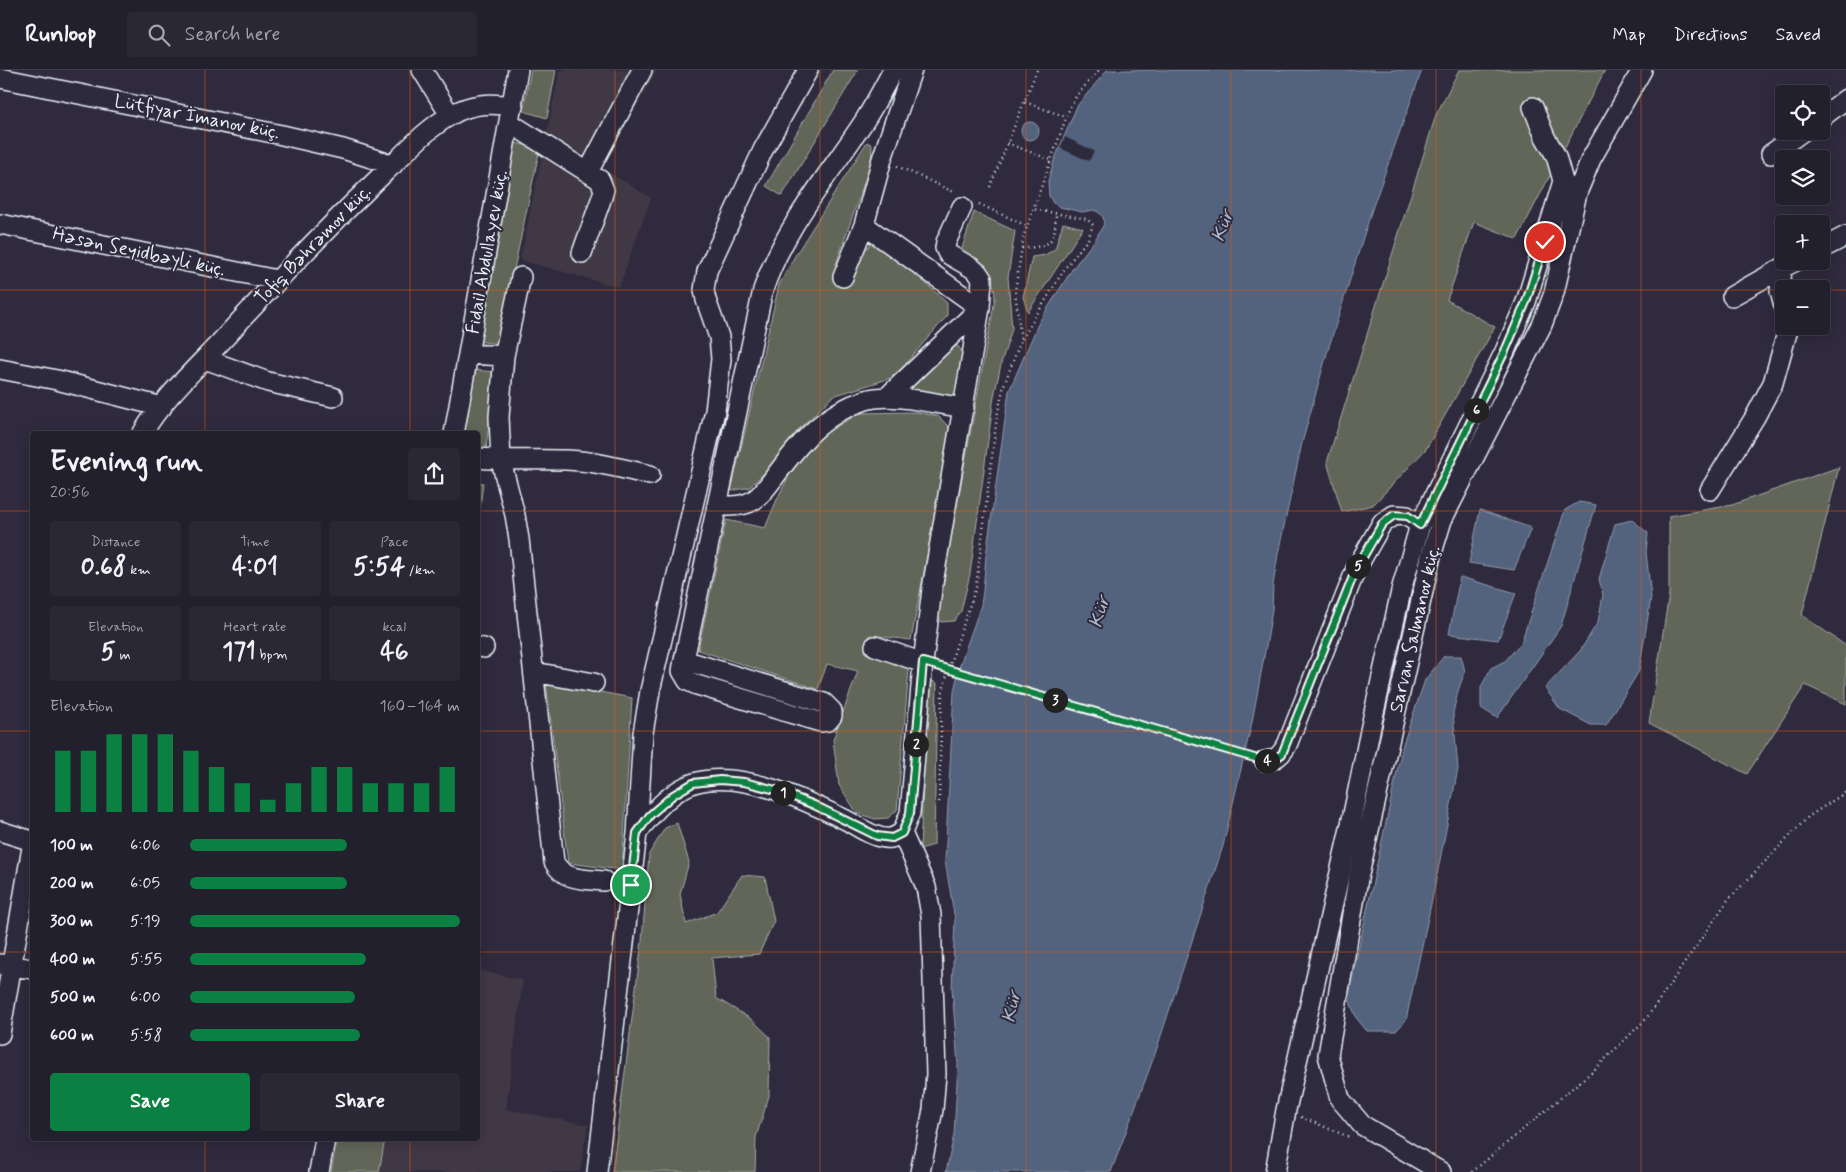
<!DOCTYPE html>
<html lang="en">
<head>
<meta charset="utf-8">
<style>
  body { margin:0; font-family:Mynerve,sans-serif; background:#2b2836; color:#f1f3f6; height:100vh; display:flex; flex-direction:column; font-size:19px; white-space:nowrap }
  * { box-sizing:border-box; margin:0 }
  p { font-size:16px; color:#a3a3aa }
  .icon { flex:none; width:28px; height:28px; fill:none; stroke:currentColor; stroke-width:2; stroke-linecap:round; stroke-linejoin:round }
  .map { position:relative; flex:1; overflow:hidden }
  .details { position:absolute; left:30px; top:361px; width:450px; height:710px; display:flex; flex-direction:column; background:#23202e; border-radius:5px; box-shadow:0 2px 12px #0003,0 0 0 1px #403e4a }
  .details>* { flex:none }
  .controls { position:absolute; left:1775px; top:15px; display:grid; gap:10px }
  .controls a { display:grid; place-items:center; width:55px; height:55px; border-radius:5px; background:#23202e; box-shadow:0 2px 12px #0003,0 0 0 1px #403e4a; font-size:25px }
  .pin { position:absolute; display:grid; place-items:center; width:42px; height:42px; color:#fff; margin:-21px; border:2px solid #fff; border-radius:50%; box-shadow:0 1px 5px #0007 }
  .km { position:absolute; width:25px; height:25px; margin:-12px; border-radius:50%; background:#222; color:#fff; font-size:14px; line-height:25px; text-align:center }
  .round { display:grid; place-items:center; flex:none; width:52px; height:52px; border-radius:5px; background:#2b2836 }
  .headline { display:flex; align-items:center; justify-content:space-between; height:85px; padding:0 20px }
  h1 { font-size:28px; font-weight:700; line-height:38px }
  .metrics { display:grid; grid-template-columns:repeat(3,1fr); gap:8px; height:85px; padding:5px 20px }
  .metrics div { display:grid; align-content:center; border-radius:5px; background:#2b2836; text-align:center }
  .metrics b { font-size:25px; font-weight:700 }
  .metrics small { font-size:14px; font-weight:400 }
  .metrics p { font-size:14px }
  .chart { height:140px; padding:10px 20px }
  .chart p { display:flex; justify-content:space-between }
  .chart svg { width:100%; height:90px; margin-top:5px; stroke:#0b8043; stroke-width:6 }
  .action { display:flex; gap:10px; margin-top:auto; padding:10px 20px }
  .action a { flex:1; height:58px; border-radius:5px; background:#0b8043; color:#fff; font-size:20px; font-weight:700; line-height:58px; text-align:center }
  .action a+a { background:#2b2836; color:#f1f3f6 }
  ul { padding:0 20px; list-style:none; font-size:16px }
  li { display:grid; grid-template-columns:80px 60px 1fr; align-items:center; height:38px }
  li i { height:12px; border-radius:6px; background:#0b8043 }
  header { display:flex; align-items:center; gap:30px; box-sizing:border-box; height:70px; padding:0 25px; background:#23202e; border-bottom:1px solid #403e4a }
  header strong { font-size:24px }
  nav { display:flex; gap:28px; margin-inline-start:auto; font-size:18px }
  .search { width:350px; height:45px; background:#2b2836; display:flex; align-items:center; gap:12px; box-sizing:border-box; padding:0 18px; border-radius:5px; color:#a3a3aa; font-size:19px }
  .map>svg:first-child { display:block }
  .built { fill:#403844 }
  .green { fill:#626658; stroke:#a5aca8 }
  .water { fill:#53627d; stroke:#8f9bae }
  .pier { fill:#2f2a3d }
  .lines { fill:none; stroke-linecap:round; stroke-linejoin:round }
  .minor-casing { stroke:#e8f1f8; stroke-width:22 }
  .path { stroke:#e8f1f8; stroke-width:2.5; stroke-dasharray:1 4; stroke-linecap:butt }
  .minor { stroke:#2f2a3d; stroke-width:19 }
  .path-bridge { stroke:#e8f1f8; stroke-width:2.5; stroke-dasharray:1 4; stroke-linecap:butt }
  .route-casing { stroke:#fff; stroke-width:10 }
  .route { stroke:#0b8043; stroke-width:6 }
  .grid { fill:none; stroke:#e8590c; stroke-width:1; stroke-opacity:0.55 }
  .labels { text-anchor:middle; dominant-baseline:central; stroke-width:4; stroke-linejoin:round; paint-order:stroke }
  .street-label { font-size:19px; fill:#e8f1f8; stroke:#2f2a3d }
  .water-label { font-size:20px; font-style:italic; fill:#acb8c7; stroke:#2f2a3d }
</style>
</head>
<body>
<header>
<strong>Runloop</strong>
<div class="search"><svg class="icon" aria-label="search" viewBox="0 0 24 24"><circle cx="10" cy="10" r="6"/><path d="M15 15l6 6"/></svg>Search here</div>
<nav><a>Map</a><a>Directions</a><a>Saved</a></nav>
</header>
<div class="map">
<svg width="1846" height="1102" viewBox="0 0 1846 1102">
  <rect width="100%" height="100%" fill="#2f2a3d"/>
  <filter id="ink" filterUnits="userSpaceOnUse"><feTurbulence type="fractalNoise" baseFrequency=".02" numOctaves="2"/><feDisplacementMap in="SourceGraphic" scale="10" xChannelSelector="R" yChannelSelector="G"/><feConvolveMatrix kernelMatrix="1 2 1 2 8 2 1 2 1" color-interpolation-filters="sRGB"/></filter>
  <g filter="url(#ink)">
    <path class="built" d="M560,0H657L602,98L651,128L619,217L520,190Z
      M478,900L523,910L506,1039L588,1055L580,1102H379L385,1069H478Z"/>
    <path class="green" d="M531,0H556L547,48L523,41Z
      M833,0H858L782,126L766,116Z
      M1459,0H1605L1517,169L1474,152L1447,230L1495,257L1426,379L1373,435L1342,442L1327,392L1436,45Z
      M867,72L872,75L871,93L834,200L853,207L863,183L871,173L917,205L947,233V246L901,299L891,308L833,326L798,360L769,398L750,417L731,421L779,215L796,184Z
      M515,73L540,78L498,274L478,271Z
      M974,142L1015,161L1008,207L1012,259L1002,290L994,326L970,504L961,541L954,551L941,552L937,544L995,229C993,198 986,197 961,181Z
      M1063,153L1083,158L1028,242L1023,227L1032,187L1045,185L1055,179Z
      M952,276H958L964,284L960,317L951,327L912,321L911,314Z
      M474,300L495,302L486,379L478,378V364H463Z
      M916,342L938,346L951,359L911,570L870,565L865,583L909,599L897,740L888,748L875,749L857,743L839,715L833,670L858,601L827,594L818,619L698,580L726,450L765,458L778,427L797,390L827,362L860,343Z
      M1839,397L1802,545L1846,576V634L1805,615L1747,704L1649,653L1669,524V446L1732,435Z
      M478,412L483,413L478,455Z
      M928,610L937,613L934,775L920,779Z
      M546,612L632,628L622,800L568,793Z
      M677,753L689,792L680,824L686,854L717,842L742,805L765,807L774,851L759,884L712,888L716,928L751,949L770,967L769,1026L756,1067L755,1102H612L642,871L649,784L665,758Z
      M337,1069H385L379,1102H331Z"/>
    <path class="water" d="M1107,0H1422L1372,139L1327,283L1302,373L1278,484L1273,515L1272,539L1268,565L1252,652L1223,776L1155,984L1111,1102H946L954,1065L958,994L952,918L955,850L945,791L954,621L960,595L981,535L983,521L986,486L1009,321L1039,252L1073,198L1095,170L1104,154L1103,147L1098,142L1094,140L1082,142L1060,137L1053,133L1049,126L1048,111L1054,91L1077,36Z
      M1021 61a9 9 0 1 1 18 0a9 9 0 1 1-18 0Z
      M1579,432L1596,435L1561,556L1497,648L1481,638V617L1491,598L1505,591L1521,573L1565,440Z
      M1480,440L1531,458L1514,500L1469,493Z
      M1632,450L1648,463L1646,482L1651,528L1639,601L1606,655H1591L1560,639L1545,618L1580,581L1598,552L1603,525L1599,509L1615,454Z
      M1460,507L1516,523L1498,570L1449,564Z
      M1444,586H1461L1465,601L1458,621L1453,643L1458,699L1434,820L1406,950L1396,961H1367L1357,949L1348,927L1403,674L1425,610Z"/>
    <path class="pier" d="M1065,67L1094,81L1089,91L1060,78Z"/>
    <g class="lines">
      <defs>
        <path id="minor" d="M422,0L450,45
          M0,8L282,65L343,79L393,95
          M1821,48L1846,29
          M510,53L600,110L604,120L602,127L582,183
          M1771,84L1803,61
          M588,102L642,0
          M0,154L277,210
          M1821,179L1846,166
          M521,207L504,286L499,347L501,391L515,445L519,469L554,792C564,811 584,809 604,811
          M843,207L864,155L882,89L912,0
          M1732,226L1782,198
          M1784,236L1780,221L1782,198L1796,191
          M469,284L504,286
          M205,289L268,312L333,327
          M0,299L57,310L162,337
          M887,327L980,238L982,209L978,203L972,198L948,184L945,178L946,172L962,137
          M142,364C164,326 200,295 229,263C279,208 331,154 385,102C405,83 426,59 451,45C471,33 490,33 513,36
          M454,364L518,0
          M478,388C507,391 537,389 566,390C595,391 623,399 650,405
          M1710,420L1755,347L1773,313L1787,263L1786,256
          M717,436C730,436 743,437 754,430C764,423 772,410 779,401C803,369 826,342 866,330C892,322 936,334 964,338
          M875,576L923,593
          M478,577L484,578
          M684,590L824,633L832,641V646L828,651L820,652L697,615L688,611L682,601L684,590L763,220C784,157 829,105 865,50C875,34 884,17 893,0
          M534,602L594,613
          M1265,691C1276,690 1281,685 1287,675L1356,499L1382,453L1394,445L1407,446L1420,455
          M0,761L32,771
          M637,763C651,744 670,721 694,713C740,699 805,730 846,750C859,757 876,770 891,768C895,767 899,764 902,763L910,743L923,593L932,519L980,238L864,155
          M902,763L926,817L931,845L936,1004L933,1040L920,1102
          M0,894L32,899
          M0,964L32,777
          M319,1102L325,1069
          M597,1102L637,763L643,663L650,621L715,341L721,289L719,267L706,230L704,220L707,201L763,80L808,0
          M1275,1102L1286,1040L1351,754L1371,656L1402,517L1420,455L1505,281L1526,232L1563,111L1556,86L1545,67L1533,37
          M1441,1102L1362,1055L1340,1029L1328,985L1358,809L1431,486L1442,450L1542,255L1554,223L1577,123L1591,89L1642,0"/>
      </defs>
      <use href="#minor" class="minor-casing"/>
      <path class="path" d="M1025,32L1066,47
        M1007,73L1051,90
        M897,96L956,123
        M990,117L1037,0
        M979,134L1027,156
        M1022,178C1052,177 1055,172 1056,144
        M1022,269L1065,198L1088,169L1093,155L1087,149L1033,139
        M939,732L942,625L948,600L976,517L997,346L1004,315L1021,270L1015,221L1024,165L1070,37L1077,25L1099,0
        M1301,1047L1349,1067
        M1472,1102L1594,1000L1646,949L1728,830L1808,747L1846,722"/>
      <use href="#minor" class="minor"/>
      <path class="path-bridge" d="M923,593L1265,691"/>
    </g>
  </g>
  <g class="lines" filter="url(#ink)">
    <defs>
      <path id="route" d="M631,815L637,763L650,745L673,725L693,713L720,710L744,712L776,720L814,735L877,766L892,768L902,763L910,743L923,592L1265,691L1273,690L1282,684L1356,499L1382,454L1394,445L1408,446L1420,455L1505,281L1526,232L1545,172"/>
    </defs>
    <use href="#route" class="route-casing"/>
    <use href="#route" class="route"/>
  </g>
  <path class="grid" d="M205,0V364M410,0V364M615,0V1102M820,0V1102M1026,0V1102M1231,0V1102M1436,0V1102M1641,0V1102M0,220H1784M1821,220H1846M0,441H32M478,441H1846M0,661H32M478,661H1846M0,882H32M478,882H1846M205,1069V1102M410,1069V1102"/>
  <g class="labels">
    <g class="street-label">
      <text transform="translate(197 47) rotate(11)">Lütfiyar İmanov küç.</text>
      <text transform="translate(313 175) rotate(-46)">Tofiq Bəhrəmov küç.</text>
      <text transform="translate(139 182) rotate(12)">Həsən Seyidbəyli küç.</text>
      <text transform="translate(487 182) rotate(-80)">Fidail Abdullayev küç.</text>
      <text transform="translate(1415 559) rotate(-77)">Sarvan Salmanov küç.</text>
    </g>
    <g class="water-label">
      <text transform="translate(1223 156) rotate(-70)">Kür</text>
      <text transform="translate(1100 542) rotate(-74)">Kür</text>
      <text transform="translate(1012 937) rotate(-78)">Kür</text>
    </g>
  </g>
</svg>
<div class="controls">
<a><svg class="icon" aria-label="locate" viewBox="0 0 24 24"><circle cx="12" cy="12" r="6"/><path d="M12 2v4M12 18v4M2 12h4M18 12h4"/></svg></a>
<a><svg class="icon" aria-label="layers" viewBox="0 0 24 24"><path d="M12 4l9 5-9 5-9-5zM3 14l9 5 9-5"/></svg></a>
<a>+</a>
<a>−</a>
</div>
<div class="pin" style="left:631px;top:815px;background:#1e9e55"><svg class="icon" aria-label="arrive" viewBox="0 0 24 24"><path d="M6 21V4h12l-3 4 3 4H6"/></svg></div>
<div class="pin" style="left:1545px;top:172px;background:#d93025"><svg class="icon" aria-label="check" viewBox="0 0 24 24"><path d="M5 12l5 5 9-10"/></svg></div>
<b class="km" style="left:783px;top:723px">1</b>
<b class="km" style="left:916px;top:674px">2</b>
<b class="km" style="left:1055px;top:630px">3</b>
<b class="km" style="left:1267px;top:691px">4</b>
<b class="km" style="left:1358px;top:496px">5</b>
<b class="km" style="left:1476px;top:340px">6</b>
<section class="details">
<div class="headline"><div><h1>Evening run</h1><p>20:56</p></div><a class="round"><svg class="icon" aria-label="share" viewBox="0 0 24 24"><path d="M12 15V3M7 8l5-5 5 5M5 13v7h14v-7"/></svg></a></div>
<div class="metrics">
<div><p>Distance</p><b>0.68<small> km</small></b></div>
<div><p>Time</p><b>4:01</b></div>
<div><p>Pace</p><b>5:54<small> /km</small></b></div>
</div>
<div class="metrics">
<div><p>Elevation</p><b>5<small> m</small></b></div>
<div><p>Heart rate</p><b>171<small> bpm</small></b></div>
<div><p>kcal</p><b>46</b></div>
</div>
<div class="chart"><p><span>Elevation</span>160–164 m</p>
<svg viewBox="0 0 160 44" preserveAspectRatio="none"><path d="M5 44V14M15 44V14M25 44V6M35 44V6M45 44V6M55 44V14M65 44V22M75 44V30M85 44V38M95 44V30M105 44V22M115 44V22M125 44V30M135 44V30M145 44V30M155 44V22"/></svg>
</div>
<ul>
<li><b>100 m</b>6:06<i style="width:58%"></i></li>
<li><b>200 m</b>6:05<i style="width:58%"></i></li>
<li><b>300 m</b>5:19<i style="width:100%"></i></li>
<li><b>400 m</b>5:55<i style="width:65%"></i></li>
<li><b>500 m</b>6:00<i style="width:61%"></i></li>
<li><b>600 m</b>5:58<i style="width:63%"></i></li>
</ul>
<div class="action"><a>Save</a><a>Share</a></div>
</section>
</div>
</body>
</html>
